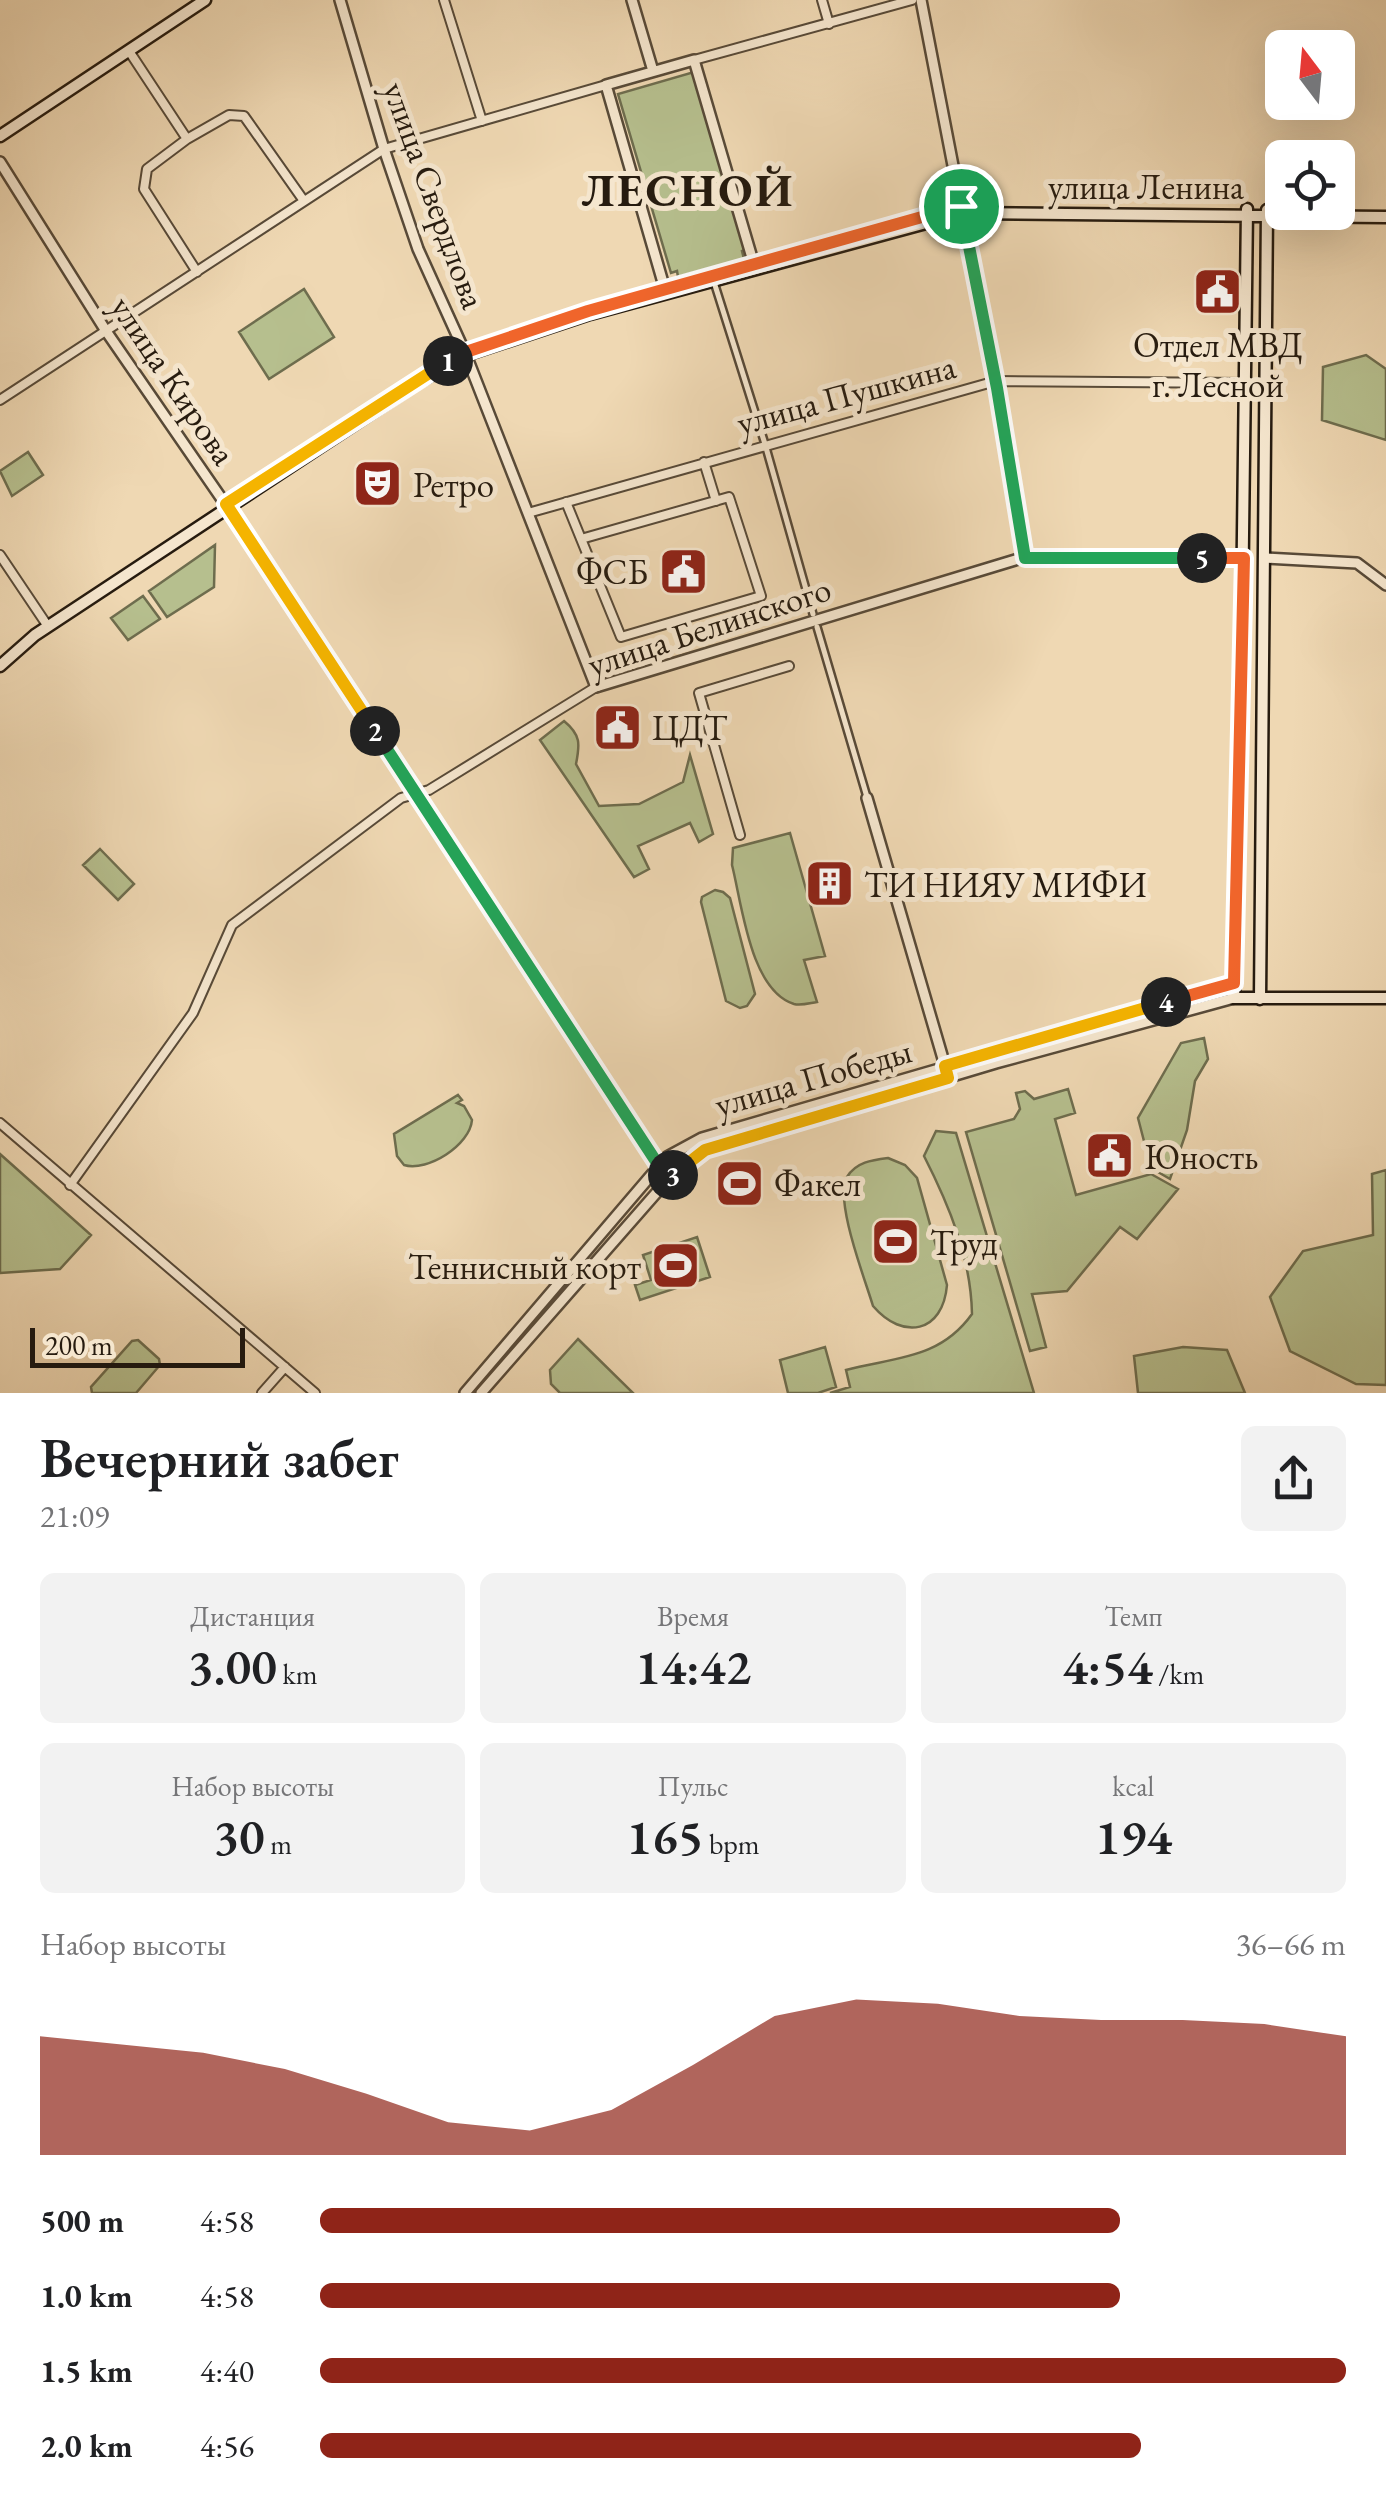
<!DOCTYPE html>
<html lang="ru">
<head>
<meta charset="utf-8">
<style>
  body { margin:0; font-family:"EB Garamond",serif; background:#f2f2f2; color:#202124; height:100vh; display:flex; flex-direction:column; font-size:38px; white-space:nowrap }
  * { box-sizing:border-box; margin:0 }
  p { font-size:32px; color:#757577 }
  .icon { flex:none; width:55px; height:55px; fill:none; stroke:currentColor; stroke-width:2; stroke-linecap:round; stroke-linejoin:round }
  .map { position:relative; height:1393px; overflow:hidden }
  .side { display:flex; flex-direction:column; background:#fff; flex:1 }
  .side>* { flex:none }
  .needle { width:65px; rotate:344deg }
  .controls { position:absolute; left:1265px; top:30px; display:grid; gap:20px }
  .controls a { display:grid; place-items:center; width:90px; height:90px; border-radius:15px; background:#fff; box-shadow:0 10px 40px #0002; font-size:50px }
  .scale { position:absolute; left:30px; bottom:25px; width:215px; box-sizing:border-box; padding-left:10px; border:5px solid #261b0f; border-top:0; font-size:28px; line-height:35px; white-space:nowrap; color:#261b0f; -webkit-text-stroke:8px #f5e6ce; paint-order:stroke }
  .pin { position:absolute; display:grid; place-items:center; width:85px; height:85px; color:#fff; margin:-42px; border:5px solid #fff; border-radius:50%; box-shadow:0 2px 10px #0007 }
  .km { position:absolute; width:50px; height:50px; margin:-25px; border-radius:50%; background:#222; color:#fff; font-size:28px; line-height:50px; text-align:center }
  .round { display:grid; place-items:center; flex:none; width:105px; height:105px; border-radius:15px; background:#f2f2f2 }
  .headline { display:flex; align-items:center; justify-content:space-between; height:170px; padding:0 40px }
  h1 { font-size:55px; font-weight:600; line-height:75px }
  .figures { display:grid; grid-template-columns:repeat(3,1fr); gap:15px; height:170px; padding:10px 40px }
  .figures div { display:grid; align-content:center; border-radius:15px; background:#f2f2f2; text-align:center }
  .figures b { font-size:50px; font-weight:600 }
  .figures small { font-size:28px; font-weight:400 }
  .figures p { font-size:28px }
  .chart { height:280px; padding:20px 40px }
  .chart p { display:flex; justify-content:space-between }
  .chart svg { width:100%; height:180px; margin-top:10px; fill:#8f2418; opacity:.7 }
  ul { padding:0 40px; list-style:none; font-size:32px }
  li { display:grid; grid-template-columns:160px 120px 1fr; align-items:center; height:75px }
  li i { height:25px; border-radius:12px; background:#8f2418 }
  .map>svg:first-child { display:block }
  .green { fill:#b6bf8e; stroke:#6e6d4e; stroke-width:2.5 }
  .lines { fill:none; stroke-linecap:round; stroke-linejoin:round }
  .pedestrian-casing { stroke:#584a38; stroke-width:10 }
  .minor-casing { stroke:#584a38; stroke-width:12 }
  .tertiary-casing { stroke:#584a38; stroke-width:14 }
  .secondary-casing { stroke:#261b0f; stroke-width:15 }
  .pedestrian { stroke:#f5e6ce; stroke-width:5 }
  .minor { stroke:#f5e6ce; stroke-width:8 }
  .tertiary { stroke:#f5e6ce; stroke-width:9 }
  .secondary { stroke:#f5e6ce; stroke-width:10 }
  .split-1-casing { stroke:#fff; stroke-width:20 }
  .split-2-casing { stroke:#fff; stroke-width:20 }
  .split-3-casing { stroke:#fff; stroke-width:20 }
  .split-4-casing { stroke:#fff; stroke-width:20 }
  .split-5-casing { stroke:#fff; stroke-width:20 }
  .split-6-casing { stroke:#fff; stroke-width:20 }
  .split-1 { stroke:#f0652b; stroke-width:12 }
  .split-2 { stroke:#f5b400; stroke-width:12 }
  .split-3 { stroke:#22a559; stroke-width:12 }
  .split-4 { stroke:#f5b400; stroke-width:12 }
  .split-5 { stroke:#f0652b; stroke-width:12 }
  .split-6 { stroke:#22a559; stroke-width:12 }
  .labels { text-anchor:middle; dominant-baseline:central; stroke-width:10; stroke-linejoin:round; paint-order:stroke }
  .street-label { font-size:35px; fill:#261b0f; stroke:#f5e6ce }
  .poi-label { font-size:35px; fill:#261b0f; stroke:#f5e6ce; text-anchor:start }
  .district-label { font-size:45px; font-weight:bold; letter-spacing:2.5px; fill:#261b0f; stroke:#f5e6ce }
</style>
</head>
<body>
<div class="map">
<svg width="1386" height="1393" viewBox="0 0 1386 1393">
  <rect width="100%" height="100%" fill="#efd8b3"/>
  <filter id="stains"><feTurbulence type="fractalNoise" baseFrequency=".002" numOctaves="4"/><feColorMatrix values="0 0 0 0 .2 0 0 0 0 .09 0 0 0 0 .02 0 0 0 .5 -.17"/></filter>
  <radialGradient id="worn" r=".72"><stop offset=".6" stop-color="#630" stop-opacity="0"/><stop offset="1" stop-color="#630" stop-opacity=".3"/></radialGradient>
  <path class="green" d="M694,72L747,249L742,251L744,259L678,277L677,271L671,273L618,94Z
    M304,289L334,337L269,379L239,332Z
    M1366,355L1386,369V440L1322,420L1323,367Z
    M28,452L43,475L12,496L0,471Z
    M215,545L214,587L167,617L149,591Z
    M143,596L160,619L128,640L111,618Z
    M564,721C581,735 580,744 576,764L599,806L639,804L683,782L690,755L713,834L699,842L690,823L638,846L649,869L634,877L540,740Z
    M790,833L825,956L804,960L817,1002C810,1003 801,1006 794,1004C750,990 742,904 732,865L733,848Z
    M100,849L134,884L118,900L83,865Z
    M715,890L723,892L730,898L755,994L747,1006L740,1008L726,1001L701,902L702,897Z
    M1204,1038L1208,1059L1195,1081L1187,1130L1170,1179L1151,1168L1138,1118L1181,1043Z
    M1068,1089L1075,1113L1055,1119L1076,1195L1151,1174L1178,1189L1137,1239L1120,1227L1067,1291L1032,1294L1046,1347L1030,1351L966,1132L1014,1119L1020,1109L1016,1093L1025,1091L1034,1099Z
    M458,1095L462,1100L457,1103L464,1106L472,1120C470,1145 428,1172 404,1165L397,1156L394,1134Z
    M936,1131L956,1133L1034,1393H830L850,1387L846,1370C896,1357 940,1359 972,1314C971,1258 949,1205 924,1156Z
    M0,1154L91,1235L60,1269L0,1273Z
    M888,1158L905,1165L917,1178L947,1285C943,1333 903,1341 873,1306C865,1279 834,1200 847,1177C856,1162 872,1160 888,1158Z
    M1386,1170V1385L1356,1384L1290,1351L1270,1297L1303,1251L1373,1235L1372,1174Z
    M697,1237L710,1277L640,1300L635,1285L651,1280L643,1255Z
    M578,1339L633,1393H560L551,1384L550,1370Z
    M138,1340L159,1359L160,1365L136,1393H92L91,1387L132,1341Z
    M825,1347L836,1387L818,1393H788L780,1360Z
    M1183,1347L1227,1350L1245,1393H1138L1134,1356Z"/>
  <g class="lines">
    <defs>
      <path id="pedestrian" d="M714,282L765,444L813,614
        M817,627L867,797"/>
      <path id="minor" d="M444,0L482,121
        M822,0L829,24
        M129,51L187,139L229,115L244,116L304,201
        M694,60L912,0
        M187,139L147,169L144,189L197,272
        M0,400L384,149L606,85
        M704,462L716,501
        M566,502C584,547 603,592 621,637L761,596L729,497L581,539
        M528,513L996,381L1246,383
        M0,555L45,622
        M416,793L659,1166L672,1175
        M740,835L699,693L789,666
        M0,1123L315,1393
        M70,1185L193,1013L232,925L401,798L429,790L596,687
        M262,1393L285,1367"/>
      <path id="tertiary" d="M340,0L384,149L418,249L466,355L596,687L1025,557L1244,558
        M632,0L653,71
        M921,0L961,207
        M0,162L106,331L228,508L416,793
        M963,213L996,381L1025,557
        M666,293L606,85L694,60L755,268
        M1265,558L1357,563L1386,585
        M867,798L946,1069
        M465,1393L659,1166L667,1157L702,1138L1234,983
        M481,1393L672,1175L705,1150L996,1063L1234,998"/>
      <path id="secondary" d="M0,136L205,0
        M1247,209L1240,777L1234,998H1386
        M0,666L35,635L417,383L466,355L590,314L963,213L1386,217
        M1260,999L1267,210"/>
    </defs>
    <use href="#pedestrian" class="pedestrian-casing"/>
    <use href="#minor" class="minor-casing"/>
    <use href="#tertiary" class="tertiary-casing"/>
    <use href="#secondary" class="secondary-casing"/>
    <use href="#pedestrian" class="pedestrian"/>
    <use href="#minor" class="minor"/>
    <use href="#tertiary" class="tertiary"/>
    <use href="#secondary" class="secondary"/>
  </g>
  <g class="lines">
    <defs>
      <path id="split-1" d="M448,361L463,353L588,311L961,206"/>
      <path id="split-2" d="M375,731L226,504L448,361"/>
      <path id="split-3" d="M375,731L659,1166L673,1175"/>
      <path id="split-4" d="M673,1175L705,1150L948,1078L945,1066L1166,1002"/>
      <path id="split-5" d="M1166,1002L1234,983L1244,558H1202"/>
      <path id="split-6" d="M961,206L997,388L1025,558H1202"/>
    </defs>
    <use href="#split-1" class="split-1-casing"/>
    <use href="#split-2" class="split-2-casing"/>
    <use href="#split-3" class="split-3-casing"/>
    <use href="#split-4" class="split-4-casing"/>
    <use href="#split-5" class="split-5-casing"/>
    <use href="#split-6" class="split-6-casing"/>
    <use href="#split-1" class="split-1"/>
    <use href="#split-2" class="split-2"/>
    <use href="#split-3" class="split-3"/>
    <use href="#split-4" class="split-4"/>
    <use href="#split-5" class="split-5"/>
    <use href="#split-6" class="split-6"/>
  </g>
  <defs>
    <symbol id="civic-square" viewBox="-11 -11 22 22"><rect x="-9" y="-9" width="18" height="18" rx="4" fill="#8f2418" stroke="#f5e6ce"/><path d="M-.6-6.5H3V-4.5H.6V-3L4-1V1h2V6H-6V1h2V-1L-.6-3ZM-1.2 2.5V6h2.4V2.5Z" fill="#fff"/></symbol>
    <symbol id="theatre-square" viewBox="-11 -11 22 22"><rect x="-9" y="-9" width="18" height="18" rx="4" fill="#8f2418" stroke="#f5e6ce"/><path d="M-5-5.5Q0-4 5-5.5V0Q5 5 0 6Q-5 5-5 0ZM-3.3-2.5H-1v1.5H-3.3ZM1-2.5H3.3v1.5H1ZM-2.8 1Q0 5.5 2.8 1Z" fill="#fff"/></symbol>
    <symbol id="building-square" viewBox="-11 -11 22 22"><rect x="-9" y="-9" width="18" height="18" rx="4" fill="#8f2418" stroke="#f5e6ce"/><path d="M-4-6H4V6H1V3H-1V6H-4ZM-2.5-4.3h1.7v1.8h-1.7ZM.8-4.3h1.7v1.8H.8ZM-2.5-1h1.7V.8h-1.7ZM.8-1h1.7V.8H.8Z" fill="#fff"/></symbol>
    <symbol id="stadium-square" viewBox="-11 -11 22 22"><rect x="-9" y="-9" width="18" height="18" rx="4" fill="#8f2418" stroke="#f5e6ce"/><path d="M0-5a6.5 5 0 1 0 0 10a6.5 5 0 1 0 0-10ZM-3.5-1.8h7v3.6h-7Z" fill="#fff"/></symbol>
  </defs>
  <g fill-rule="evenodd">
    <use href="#civic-square" x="1190" y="264" width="55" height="55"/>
    <use href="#theatre-square" x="350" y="456" width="55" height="55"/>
    <use href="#civic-square" x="656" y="544" width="55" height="55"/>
    <use href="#civic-square" x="590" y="700" width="55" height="55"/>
    <use href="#building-square" x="802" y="856" width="55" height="55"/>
    <use href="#civic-square" x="1082" y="1128" width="55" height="55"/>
    <use href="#stadium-square" x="712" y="1156" width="55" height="55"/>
    <use href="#stadium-square" x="868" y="1214" width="55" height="55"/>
    <use href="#stadium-square" x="648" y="1238" width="55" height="55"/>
  </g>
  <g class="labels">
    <g class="street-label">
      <text x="1146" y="186">улица Ленина</text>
      <text transform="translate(435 195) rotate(70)">улица Свердлова</text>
      <text transform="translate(174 380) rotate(56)">улица Кирова</text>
      <text transform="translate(846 394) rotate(-15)">улица Пушкина</text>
      <text transform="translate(709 626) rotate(-18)">улица Белинского</text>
      <text transform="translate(813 1077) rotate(-16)">улица Победы</text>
    </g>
    <g class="poi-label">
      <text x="1218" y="344" text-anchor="middle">Отдел МВД<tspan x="1218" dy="40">г. Лесной</tspan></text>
      <text x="413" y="484">Ретро</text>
      <text x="648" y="571" text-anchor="end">ФСБ</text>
      <text x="652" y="727">ЦДТ</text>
      <text x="864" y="884">ТИ НИЯУ МИФИ</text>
      <text x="1144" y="1156">Юность</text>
      <text x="774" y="1183">Факел</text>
      <text x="930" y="1242">Труд</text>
      <text x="641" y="1266" text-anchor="end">Теннисный корт</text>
    </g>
    <g class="district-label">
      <text x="688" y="190">ЛЕСНОЙ</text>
    </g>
  </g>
  <rect width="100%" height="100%" filter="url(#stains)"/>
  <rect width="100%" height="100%" fill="url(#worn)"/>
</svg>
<div class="controls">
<a><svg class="needle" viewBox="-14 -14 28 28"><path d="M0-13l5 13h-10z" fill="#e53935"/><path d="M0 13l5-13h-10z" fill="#757577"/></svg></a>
<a><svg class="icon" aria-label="locate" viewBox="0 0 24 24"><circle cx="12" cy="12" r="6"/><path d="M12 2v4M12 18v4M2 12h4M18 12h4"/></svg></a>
</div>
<div class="scale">200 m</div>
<div class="pin" style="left:961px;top:206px;background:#1e9e55"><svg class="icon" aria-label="arrive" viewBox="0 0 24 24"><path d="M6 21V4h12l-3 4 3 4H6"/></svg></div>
<b class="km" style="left:448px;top:361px">1</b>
<b class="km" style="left:375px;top:731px">2</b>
<b class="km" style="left:673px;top:1175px">3</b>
<b class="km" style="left:1166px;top:1002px">4</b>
<b class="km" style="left:1202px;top:558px">5</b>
</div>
<section class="side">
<div class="headline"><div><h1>Вечерний забег</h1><p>21:09</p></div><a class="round"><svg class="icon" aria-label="share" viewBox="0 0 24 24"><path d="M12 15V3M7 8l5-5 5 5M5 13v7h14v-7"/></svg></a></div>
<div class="figures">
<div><p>Дистанция</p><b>3.00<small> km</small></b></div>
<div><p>Время</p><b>14:42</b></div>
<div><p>Темп</p><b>4:54<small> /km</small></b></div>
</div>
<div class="figures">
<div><p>Набор высоты</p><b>30<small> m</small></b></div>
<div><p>Пульс</p><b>165<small> bpm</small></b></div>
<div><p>kcal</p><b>194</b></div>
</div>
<div class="chart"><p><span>Набор высоты</span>36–66 m</p>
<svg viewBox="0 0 160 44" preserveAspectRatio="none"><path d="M0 44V15L10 17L20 19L30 23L40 29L50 36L60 38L70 33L80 22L90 10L100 6L110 7L120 10L130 11L140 11L150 12L160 15V44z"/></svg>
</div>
<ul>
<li><b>500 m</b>4:58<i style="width:78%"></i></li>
<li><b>1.0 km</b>4:58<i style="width:78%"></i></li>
<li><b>1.5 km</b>4:40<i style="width:100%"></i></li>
<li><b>2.0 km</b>4:56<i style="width:80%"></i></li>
</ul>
</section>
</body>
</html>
